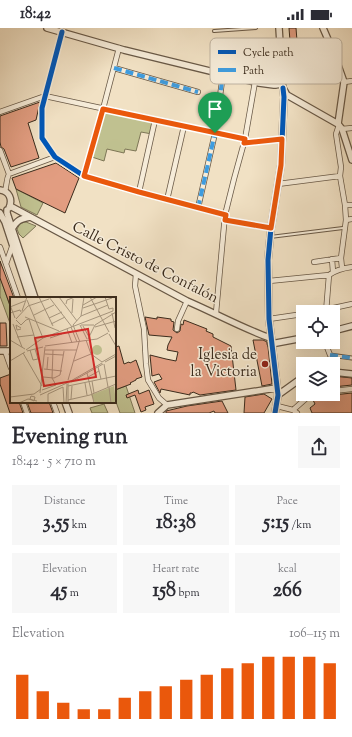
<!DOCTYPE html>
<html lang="en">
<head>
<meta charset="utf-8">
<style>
  body { margin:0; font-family:"Sorts Mill Goudy",serif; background:#f7f7f7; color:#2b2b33; height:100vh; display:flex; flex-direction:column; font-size:15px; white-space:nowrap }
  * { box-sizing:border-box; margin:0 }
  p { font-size:13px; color:#7c7c81 }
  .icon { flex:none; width:22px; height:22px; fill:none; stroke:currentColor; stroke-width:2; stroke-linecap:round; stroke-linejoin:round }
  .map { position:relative; height:385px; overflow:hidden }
  .details { display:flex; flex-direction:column; background:#fff; flex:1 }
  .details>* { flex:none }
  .fabs { position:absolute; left:296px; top:277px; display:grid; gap:8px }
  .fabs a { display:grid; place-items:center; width:44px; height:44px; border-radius:0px; background:#fff; box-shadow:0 4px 16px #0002; font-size:20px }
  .pin { position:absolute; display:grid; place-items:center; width:34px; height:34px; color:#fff; margin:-41px -17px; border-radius:50% 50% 50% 0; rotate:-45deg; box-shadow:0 0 4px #0007 }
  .pin .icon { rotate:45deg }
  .round { display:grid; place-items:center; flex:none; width:42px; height:42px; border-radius:0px; background:#f7f7f7 }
  .head { display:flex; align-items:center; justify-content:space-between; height:68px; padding:0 12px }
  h1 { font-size:22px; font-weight:700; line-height:30px }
  .metrics { display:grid; grid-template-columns:repeat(3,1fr); gap:6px; height:68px; padding:4px 12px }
  .metrics div { display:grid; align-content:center; border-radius:0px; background:#f7f7f7; text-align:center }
  .metrics b { font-size:20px; font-weight:700 }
  .metrics small { font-size:11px; font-weight:400 }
  .metrics p { font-size:11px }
  .chart { height:112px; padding:8px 12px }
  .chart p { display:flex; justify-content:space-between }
  .chart svg { width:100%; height:72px; margin-top:4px; stroke:#ea580c; stroke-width:6 }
  .status { display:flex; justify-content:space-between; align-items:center; height:28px; padding:0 20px; background:#fff; direction:ltr }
  .status svg { height:11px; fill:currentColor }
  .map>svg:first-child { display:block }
  .green { fill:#c0c190; stroke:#7d7656 }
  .building { fill:#e29d81; stroke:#3a2b1c }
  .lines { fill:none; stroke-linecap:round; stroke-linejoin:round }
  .service-casing { stroke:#685846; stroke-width:4 }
  .pedestrian-casing { stroke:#685846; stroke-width:5 }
  .minor-casing { stroke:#685846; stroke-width:6 }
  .tertiary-casing { stroke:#685846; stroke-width:8 }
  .service { stroke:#f6ecd9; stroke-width:2 }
  .pedestrian { stroke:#f6ecd9; stroke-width:3 }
  .minor { stroke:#f6ecd9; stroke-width:4.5 }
  .tertiary { stroke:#f6ecd9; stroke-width:5.5 }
  .quiet { stroke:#3e9cdf; stroke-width:4; stroke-dasharray:8 4; stroke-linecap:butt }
  .cycleway-casing { stroke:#f6ecd9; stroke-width:8 }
  .cycleway { stroke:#0057b8; stroke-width:5 }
  .route-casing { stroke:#fff; stroke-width:8 }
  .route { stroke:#ea580c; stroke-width:5 }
  .poi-dot { fill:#8f2418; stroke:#f6ecd9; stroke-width:1.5 }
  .labels { text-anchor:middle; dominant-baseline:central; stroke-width:3; stroke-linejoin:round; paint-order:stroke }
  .street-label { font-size:15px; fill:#3a2b1c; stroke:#f6ecd9 }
  .poi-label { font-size:15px; fill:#3a2b1c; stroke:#f6ecd9; text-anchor:end }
  .inset-road { fill:none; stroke:#a89881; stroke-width:1 }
  .view { fill:#d62828; fill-opacity:0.15; stroke:#d62828; stroke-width:2 }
  .inset-edge { fill:none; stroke:#3a2b1c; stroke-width:2 }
  .key { fill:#f6ecd9; stroke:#beb2a0; stroke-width:1 }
  .key-label { font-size:11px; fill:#3a2b1c }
</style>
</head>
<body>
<div class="status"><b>18:42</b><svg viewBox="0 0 49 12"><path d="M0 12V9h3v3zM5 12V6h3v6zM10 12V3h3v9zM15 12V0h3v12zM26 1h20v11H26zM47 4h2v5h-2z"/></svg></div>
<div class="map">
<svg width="352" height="385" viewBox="0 0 352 385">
  <rect width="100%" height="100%" fill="#f1e1c4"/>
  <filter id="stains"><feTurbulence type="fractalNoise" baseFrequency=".005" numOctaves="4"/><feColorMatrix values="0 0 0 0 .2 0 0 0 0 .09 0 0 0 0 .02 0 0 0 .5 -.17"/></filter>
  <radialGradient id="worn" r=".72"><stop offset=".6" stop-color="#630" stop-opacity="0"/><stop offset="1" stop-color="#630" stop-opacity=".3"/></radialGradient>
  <path class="green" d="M103,81L155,92L152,106L141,104L136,123L125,121L124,125L107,121L104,133L89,128Z
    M16,161L43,175L37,187L21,179Z
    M24,194H26L36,198L23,210L19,206L17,201L20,196Z
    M0,249L11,281V298L0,268Z
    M126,358L135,385H120L115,371V362Z
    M104,376L108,385H92L90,380Z"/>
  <path class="building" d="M289,0H296L298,26H291Z
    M40,74L36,92L28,95L39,130L11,139L4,121L1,119L0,114V88Z
    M56,135L79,150L65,185L16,161L12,150Z
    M0,233L14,270H11V280L0,250Z
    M145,289L157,291V289L171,291V293L174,294L173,302L177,305L180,303L181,296L183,297L184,292L207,301L206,303L213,306V309L231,318L236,362L200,367L193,364L192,365H190V367L161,361L160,365L154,354L162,351L159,346L152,348L150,327L166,331L176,333L178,324L167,322L168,317L172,309L149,307Z
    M0,295H6L7,318H0Z
    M253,312H263L267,314V316L268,319L272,356L262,358Z
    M119,318L124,336L129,334L130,335L136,332L142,349L136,351V352L130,355L131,356L115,362V319Z
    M11,346V374H19L23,385H10L0,356V350Z
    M333,348L352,350V357L333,359Z
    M138,362L139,366L149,362L154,376L145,379L146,382L141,384L135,367L127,370L126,367Z
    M352,365V385H312L310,380L315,376L312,370L318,369L320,366L333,367Z
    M264,366L272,371L264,385H244L245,369Z
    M222,373L228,385H215L214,383L209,385H166V383L187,378Z
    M27,374H49L53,385H31Z"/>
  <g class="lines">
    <defs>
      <path id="service" d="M214,3L256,0
        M270,209L343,200"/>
      <path id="pedestrian" d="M330,327L352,330"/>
      <path id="minor" d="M62,4L42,80V110L55,129L84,148L139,164L225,187
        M114,40L198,64
        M344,54L352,53
        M0,84L45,68L245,111
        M339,97L336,106L341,139L340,148L345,177L346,192
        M342,101L352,100
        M244,115L282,111
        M0,122L9,146
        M84,148L103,81L119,20
        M278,156L340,148
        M5,163C7,157 6,152 9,146L55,129
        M139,164L155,92
        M167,172L184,98
        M345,177H352
        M198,180L215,105L223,46
        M225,192L271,200
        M0,219L18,270
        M341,230L346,192L352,191
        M332,231L333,244
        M314,234L341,230L342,240
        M6,236L13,216
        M136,246L135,258L144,301L146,336L148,352L159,370L167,377
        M269,253L329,247C336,242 344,240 352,239
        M315,284L352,276
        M326,284L329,247
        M216,285L225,187L234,151L245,111L255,54
        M269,291L303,286
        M177,301L178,293L187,273
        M325,314L330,327L333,331L332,336
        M5,323L11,340
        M333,363L352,361
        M23,374L27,385
        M53,374L57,385
        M277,378L293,382L297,385
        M293,382L310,367L316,366"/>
      <path id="tertiary" d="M47,0L124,22L259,55L274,57
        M279,0L281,31L279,45
        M323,0L333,23L344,54L338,96L342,101L352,132
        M270 51a6 6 0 1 1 12 0a6 6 0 1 1-12 0Z
        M282,54L283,60L287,67L338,96
        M0,162C9,163 13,171 9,180
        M10,178L187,273C215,285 242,300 270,310
        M7,182V185L35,270
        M0,185L5,194L30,270
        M12,201C17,192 20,191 30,189
        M333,303L352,298
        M271,316L303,310
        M0,323H11
        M333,344L352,346
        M278,367L303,349
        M65,374L69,385
        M158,385L167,377L276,360
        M275,385L278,367L269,291L268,232L271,200L281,137L284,69L283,60"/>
    </defs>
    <use href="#service" class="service-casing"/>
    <use href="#pedestrian" class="pedestrian-casing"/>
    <use href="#minor" class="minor-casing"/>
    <use href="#tertiary" class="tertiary-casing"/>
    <use href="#service" class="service"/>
    <use href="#pedestrian" class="pedestrian"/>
    <use href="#minor" class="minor"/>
    <use href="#tertiary" class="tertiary"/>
    <path class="quiet" d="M114,40L198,64
      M198,180L215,105L223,46
      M330,327L352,330"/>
    <defs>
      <path id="cycleway" d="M62,4L42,80V110L55,129L84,148L139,164L225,187
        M275,385L278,367L269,291L268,232L271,200L281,137L284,69L283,60"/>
    </defs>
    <use href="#cycleway" class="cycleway-casing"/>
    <use href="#cycleway" class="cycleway"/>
  </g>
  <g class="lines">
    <defs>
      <path id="route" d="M103,81L245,111L244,115L282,111L281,137L271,200L225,192L226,187L139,164L84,148Z"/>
    </defs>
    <use href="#route" class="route-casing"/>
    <use href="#route" class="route"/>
  </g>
  <circle class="poi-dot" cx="265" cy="336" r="4"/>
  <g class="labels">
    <g class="street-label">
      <text transform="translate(145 235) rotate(27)">Calle Cristo de Confalón</text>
    </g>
    <g class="poi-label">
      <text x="257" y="327">Iglesia de<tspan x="257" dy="17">la Victoria</tspan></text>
    </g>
  </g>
  <g transform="translate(10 269)">
    <rect width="106" height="106" fill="#f1e1c4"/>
    <path d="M82 53a5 5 0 1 1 10 0a5 5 0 1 1-10 0ZM104,89L106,106H85L81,98Z" fill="#c0c190"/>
    <path class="inset-road" d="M29,0L43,29M39,0L62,30M49,0L67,24M80,0L99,35M95,0L99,12L103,11V14M17,3L33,41M56,7L57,3L65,0M0,8L5,21M73,8L87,0M0,10L15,4M73,11L102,1M12,14L17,0M0,16L10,13L11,15M62,16L63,2M102,16L105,31M24,18L44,8M71,19L98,8M15,20L49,34M39,21L52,15M6,22L18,9L39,2M6,23L11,28L16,23M16,23L19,22L26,45M3,27L12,50M41,27L55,20M70,28L77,42M71,28H84M73,29L79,40M61,30L67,45M85,30L106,24M11,32L7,33L6,28L11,31M57,32L62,46M99,37L106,49M7,40L24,38M40,41L52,37M78,42L85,28L106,15M0,43L15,52M76,43L81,57M70,45L63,28L71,19L74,0M35,49L87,42L98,36M16,53L33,41L103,14M20,53L23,63L28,62L25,52M35,53H67M43,53L42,81L46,88M17,54L33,50M13,56L32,89M35,57L53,58M81,57L92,65M0,64L15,55M64,64L81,57M92,65L106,57M95,65L106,59M94,67L98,90M88,70L91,82M34,72L52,74M37,72L38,60M77,76L84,106M50,78L54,54M33,80L44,81L50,78M78,80L89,74M58,83L69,45M82,84L84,96M59,85L92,66M61,85L93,67M75,86L77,98M58,89L106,79M99,90L101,106M32,93L46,88M30,96L35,50M30,98L57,86M21,99L25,100L24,104L20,102ZM0,100L24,97L31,92M61,102L62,89M58,103L80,98L106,87M38,105V97L53,90L54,106M9,106L18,102L27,104M56,106L57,87M58,106V86"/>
    <path class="view" d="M78,32L86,80L34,89L25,41Z"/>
    <rect width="106" height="106" class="inset-edge"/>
  </g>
  <rect x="210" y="10" width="132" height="46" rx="6" class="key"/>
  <rect x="218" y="22" width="18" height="4" fill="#0057b8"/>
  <rect x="218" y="40" width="18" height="4" fill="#3e9cdf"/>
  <g class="key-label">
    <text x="243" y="28">Cycle path</text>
    <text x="243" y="46">Path</text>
  </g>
  <rect width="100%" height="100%" filter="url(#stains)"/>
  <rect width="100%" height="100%" fill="url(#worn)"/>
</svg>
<div class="fabs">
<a><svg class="icon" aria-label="locate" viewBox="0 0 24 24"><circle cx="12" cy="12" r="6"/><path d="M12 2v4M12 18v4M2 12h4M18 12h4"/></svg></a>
<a><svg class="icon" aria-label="layers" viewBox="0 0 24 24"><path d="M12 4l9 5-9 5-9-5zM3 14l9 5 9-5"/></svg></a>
</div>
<div class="pin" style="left:215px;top:105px;background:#1e9e55"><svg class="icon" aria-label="arrive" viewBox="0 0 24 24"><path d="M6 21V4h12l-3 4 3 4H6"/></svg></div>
</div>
<section class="details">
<div class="head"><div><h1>Evening run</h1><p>18:42 · 5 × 710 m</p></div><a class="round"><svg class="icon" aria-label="share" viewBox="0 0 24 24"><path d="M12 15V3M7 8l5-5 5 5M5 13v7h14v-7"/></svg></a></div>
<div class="metrics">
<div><p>Distance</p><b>3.55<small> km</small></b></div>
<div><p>Time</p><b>18:38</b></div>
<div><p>Pace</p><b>5:15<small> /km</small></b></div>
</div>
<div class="metrics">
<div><p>Elevation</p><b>45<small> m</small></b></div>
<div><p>Heart rate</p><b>158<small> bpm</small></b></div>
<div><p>kcal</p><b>266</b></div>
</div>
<div class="chart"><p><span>Elevation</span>106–115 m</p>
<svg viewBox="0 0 160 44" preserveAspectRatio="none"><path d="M5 44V17M15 44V27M25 44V34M35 44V38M45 44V38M55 44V31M65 44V27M75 44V24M85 44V20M95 44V17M105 44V13M115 44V10M125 44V6M135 44V6M145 44V6M155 44V10"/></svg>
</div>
</section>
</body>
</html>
